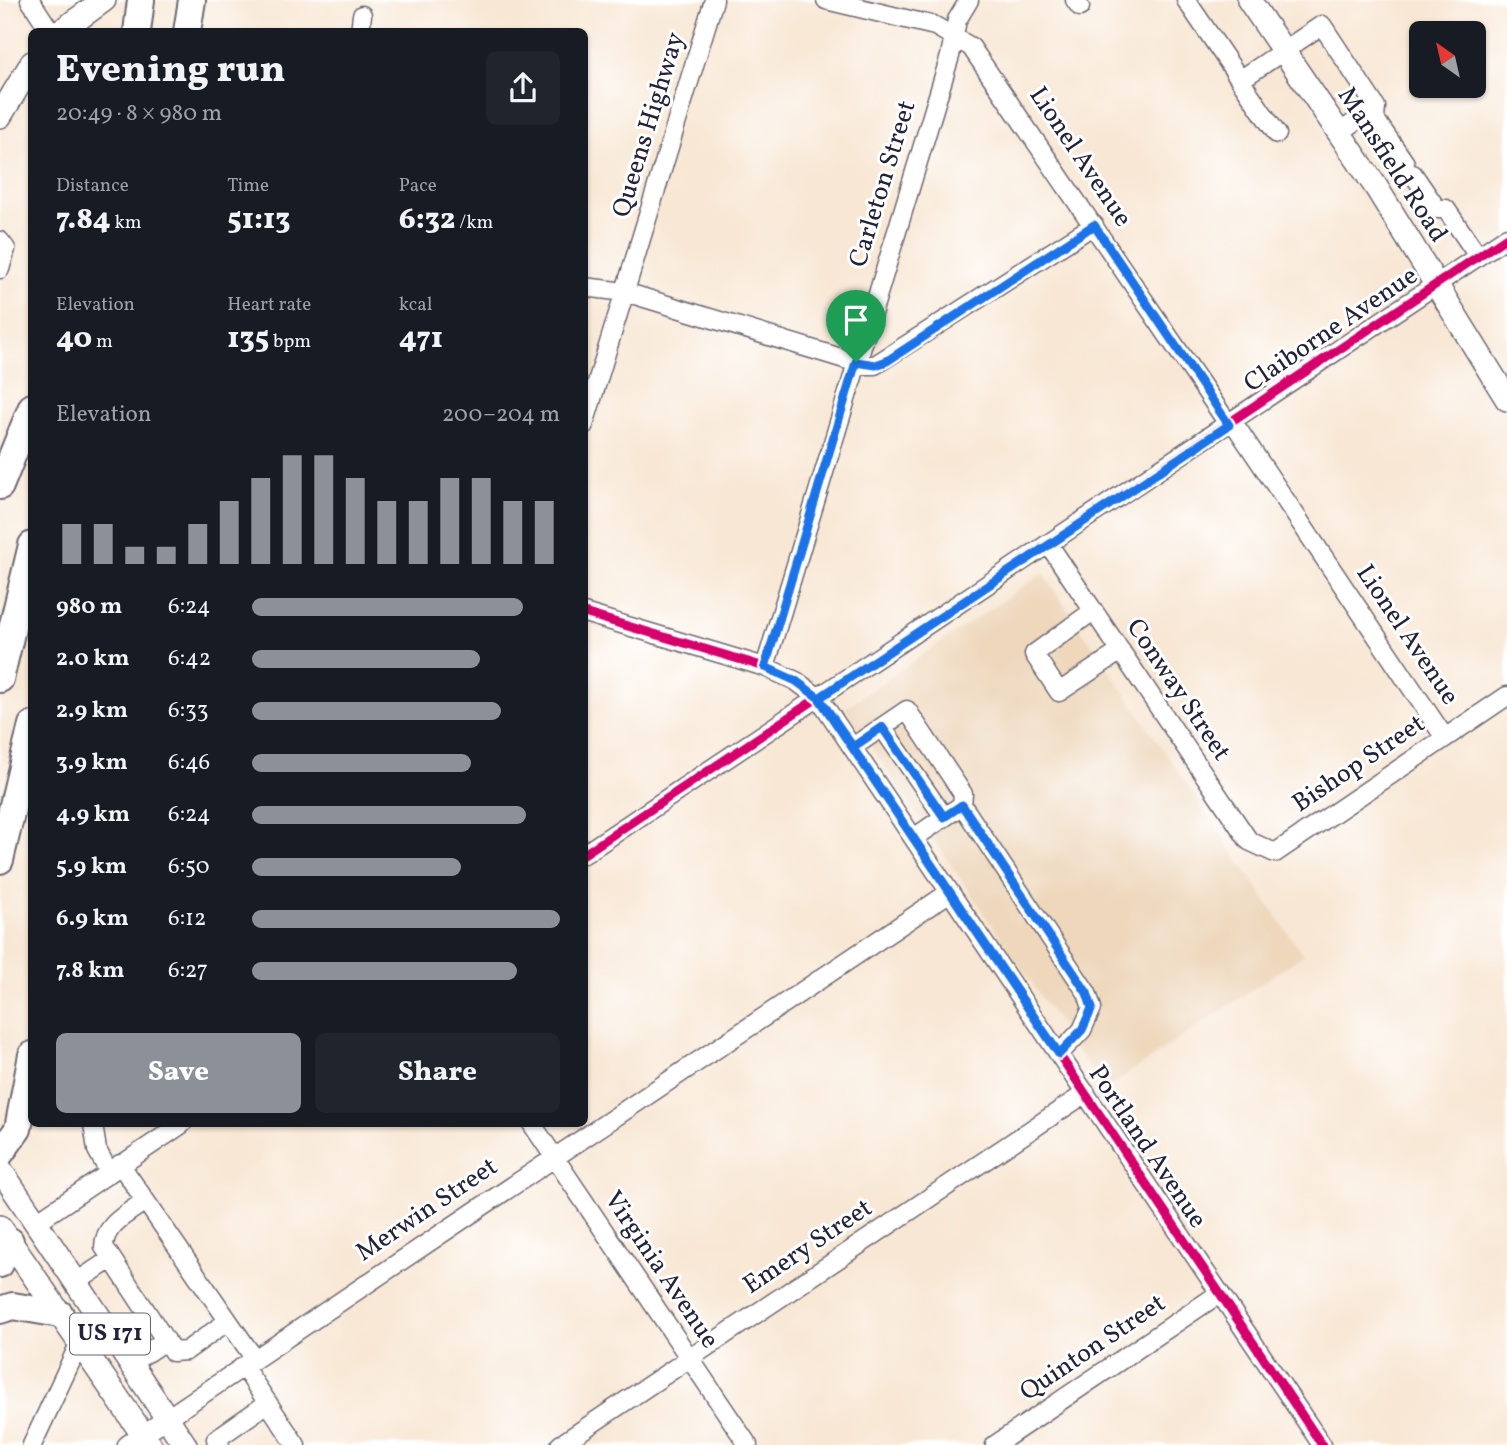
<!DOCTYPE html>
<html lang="en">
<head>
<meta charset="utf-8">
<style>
  body { margin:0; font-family:Vollkorn,serif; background:#20242c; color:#f1f3f6; height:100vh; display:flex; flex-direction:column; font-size:26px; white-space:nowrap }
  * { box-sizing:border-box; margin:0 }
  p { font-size:23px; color:#9ea1a6 }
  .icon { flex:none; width:38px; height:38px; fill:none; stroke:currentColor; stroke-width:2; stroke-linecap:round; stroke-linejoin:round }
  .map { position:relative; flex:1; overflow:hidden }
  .details { position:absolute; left:28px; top:28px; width:560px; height:1099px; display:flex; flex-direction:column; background:#171b24; border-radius:10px; box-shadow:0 2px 5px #0004 }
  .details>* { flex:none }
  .needle { width:46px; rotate:326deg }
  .fabs { position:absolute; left:1409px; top:21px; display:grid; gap:14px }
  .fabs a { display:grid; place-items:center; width:77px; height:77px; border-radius:10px; background:#171b24; box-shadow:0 2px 5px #0004; font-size:35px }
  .pin { position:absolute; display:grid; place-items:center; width:60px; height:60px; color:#fff; margin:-72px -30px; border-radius:50% 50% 50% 0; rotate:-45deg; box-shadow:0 0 7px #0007 }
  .pin .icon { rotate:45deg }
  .round { display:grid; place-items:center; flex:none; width:74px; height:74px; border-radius:10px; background:#20242c }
  .overview { display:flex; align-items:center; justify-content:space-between; height:119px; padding:0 28px }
  h1 { font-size:38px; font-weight:800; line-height:52px }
  .stats { display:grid; grid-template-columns:repeat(3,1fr); gap:10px; height:119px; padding:7px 28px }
  .stats div { display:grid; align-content:center }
  .stats b { font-size:30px; font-weight:800 }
  .stats small { font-size:19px; font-weight:400 }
  .stats p { font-size:19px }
  .chart { height:196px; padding:14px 28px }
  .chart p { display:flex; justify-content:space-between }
  .chart svg { width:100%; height:126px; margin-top:7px; stroke:#8c9099; stroke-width:6 }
  .primary-button { display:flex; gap:14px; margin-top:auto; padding:14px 28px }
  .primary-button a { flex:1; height:80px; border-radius:10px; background:#8c9099; color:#fff; font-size:28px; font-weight:800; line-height:80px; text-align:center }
  .primary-button a+a { background:#20242c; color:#f1f3f6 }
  ul { padding:0 28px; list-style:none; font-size:23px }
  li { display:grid; grid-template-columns:112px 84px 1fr; align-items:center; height:52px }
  li i { height:18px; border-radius:9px; background:#8c9099 }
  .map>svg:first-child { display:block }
  .built { fill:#eed7bb }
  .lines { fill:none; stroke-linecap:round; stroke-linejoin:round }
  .minor-casing { stroke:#6d6771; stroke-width:21 }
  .major-casing { stroke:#6d6771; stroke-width:26 }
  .highway-casing { stroke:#6d6771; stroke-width:30 }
  .minor { stroke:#fff; stroke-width:18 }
  .major { stroke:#fff; stroke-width:23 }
  .highway { stroke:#fff; stroke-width:26 }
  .cycleway-casing { stroke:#fff; stroke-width:13 }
  .cycleway { stroke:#d6006c; stroke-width:9 }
  .route-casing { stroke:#fff; stroke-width:14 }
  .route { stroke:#1a73e8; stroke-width:9 }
  .labels { text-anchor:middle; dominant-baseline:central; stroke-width:6; stroke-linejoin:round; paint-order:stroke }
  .shield { fill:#fff; stroke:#646476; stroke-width:2 }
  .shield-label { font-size:24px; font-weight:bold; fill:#22223b }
  .street-label { font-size:26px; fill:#22223b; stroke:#fff }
</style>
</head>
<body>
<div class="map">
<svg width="1507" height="1445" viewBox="0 0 1507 1445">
  <rect width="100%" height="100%" fill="#fff"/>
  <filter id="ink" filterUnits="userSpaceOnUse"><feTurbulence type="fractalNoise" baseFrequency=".0143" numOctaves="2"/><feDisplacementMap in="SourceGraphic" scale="14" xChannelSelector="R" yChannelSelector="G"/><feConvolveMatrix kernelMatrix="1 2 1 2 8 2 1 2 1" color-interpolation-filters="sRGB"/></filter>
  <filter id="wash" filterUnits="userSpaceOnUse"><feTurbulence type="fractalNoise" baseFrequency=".00686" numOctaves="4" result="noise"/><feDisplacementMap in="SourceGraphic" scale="28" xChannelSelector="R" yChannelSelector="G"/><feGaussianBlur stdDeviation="1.57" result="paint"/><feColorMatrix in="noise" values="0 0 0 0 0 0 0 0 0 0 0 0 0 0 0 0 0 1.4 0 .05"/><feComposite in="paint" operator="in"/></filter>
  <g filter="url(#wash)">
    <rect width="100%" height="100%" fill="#f8e7d4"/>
    <path class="built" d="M1043,573L1303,955L1104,1090L845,708Z"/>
  </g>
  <g filter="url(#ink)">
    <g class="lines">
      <defs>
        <path id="minor" d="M30,0L51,32
          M826,0L935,26L971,47L1229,425
          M1075,0L1080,7
          M1186,0L1277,134
          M360,32L362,15
          M1240,80L1322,25L1376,107L1375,119L1405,163
          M1339,133L1376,107
          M1413,174L1437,209H1446L1478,256
          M0,241L6,249L0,269
          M584,287L625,292L864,365H875L1094,225
          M1233,422L1445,738
          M584,425L714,0
          M1049,545L1249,841L1275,853L1507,696
          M1093,611L1034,654L1059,692L1121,651
          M584,613L765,667L796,681L819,698L1322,1445
          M765,667L950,56L957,20L969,0
          M882,727L907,710L963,794L962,805
          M853,747L882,727L944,817
          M914,838L962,805L1087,993L1092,1008L1082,1030L1059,1054
          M584,854L1507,237
          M93,1124L97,1150L109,1172
          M532,1124L748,1445
          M120,1164L254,1358
          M145,1201C129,1213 104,1224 104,1247L173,1352L186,1351L228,1321
          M35,1223L182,1124
          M75,1283L111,1259
          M130,1364L166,1340
          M243,1366L296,1445
          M32,1445L80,1342
          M127,1445L950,892
          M220,1445L216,1439L268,1403
          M560,1445L1086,1093
          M995,1445L1220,1293"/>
        <path id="major" d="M1249,0L1376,187L1507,399
          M60,32L104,0
          M0,116L32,63
          M0,1169L185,1445
          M0,1227L150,1445"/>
        <path id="highway" d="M137,32L141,0
          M187,32L192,0
          M0,486L32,407
          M0,679L32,545
          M0,860L32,725
          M0,1154L18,1129L32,1055
          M0,1264L10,1241
          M0,1310L13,1306L60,1314"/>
      </defs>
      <use href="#minor" class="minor-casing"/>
      <use href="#major" class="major-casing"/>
      <use href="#highway" class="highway-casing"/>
      <use href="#minor" class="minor"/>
      <use href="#major" class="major"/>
      <use href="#highway" class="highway"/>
      <defs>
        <path id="cycleway" d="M584,613L765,667L796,681L819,698L1322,1445
          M584,854L1507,237"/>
      </defs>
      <use href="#cycleway" class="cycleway-casing"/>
      <use href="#cycleway" class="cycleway"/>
    </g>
  </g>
  <g class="lines" filter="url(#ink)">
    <defs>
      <path id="route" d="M856,362L765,667L796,681L819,698L1059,1054L1082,1030L1092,1008L1087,993L962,805L944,817L882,727L853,747L819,698L1229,425L1094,225L887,361L876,365L856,362"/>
    </defs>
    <use href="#route" class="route-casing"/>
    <use href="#route" class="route"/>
  </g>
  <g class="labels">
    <rect class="shield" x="70" y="1313.5" width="80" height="41" rx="5"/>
    <g class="shield-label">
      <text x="110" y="1334">US 171</text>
    </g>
    <g class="street-label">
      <text transform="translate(649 125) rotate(-73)">Queens Highway</text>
      <text transform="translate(1080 157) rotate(56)">Lionel Avenue</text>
      <text transform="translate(1392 165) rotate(57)">Mansfield Road</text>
      <text transform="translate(883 184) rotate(-73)">Carleton Street</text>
      <text transform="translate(1331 330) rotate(-34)">Claiborne Avenue</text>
      <text transform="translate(1407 635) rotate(56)">Lionel Avenue</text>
      <text transform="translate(1178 690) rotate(56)">Conway Street</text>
      <text transform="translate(1359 764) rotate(-34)">Bishop Street</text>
      <text transform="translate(1147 1147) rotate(56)">Portland Avenue</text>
      <text transform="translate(427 1210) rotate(-34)">Merwin Street</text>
      <text transform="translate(808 1247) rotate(-34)">Emery Street</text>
      <text transform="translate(661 1270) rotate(56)">Virginia Avenue</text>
      <text transform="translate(1093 1348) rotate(-34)">Quinton Street</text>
    </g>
  </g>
</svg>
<div class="fabs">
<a><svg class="needle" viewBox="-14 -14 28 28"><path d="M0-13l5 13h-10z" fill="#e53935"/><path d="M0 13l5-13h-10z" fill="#9ea1a6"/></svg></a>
</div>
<div class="pin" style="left:856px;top:362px;background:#1e9e55"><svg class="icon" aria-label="arrive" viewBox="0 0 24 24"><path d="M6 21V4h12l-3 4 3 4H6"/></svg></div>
<section class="details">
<div class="overview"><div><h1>Evening run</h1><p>20:49 · 8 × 980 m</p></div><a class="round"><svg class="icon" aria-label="share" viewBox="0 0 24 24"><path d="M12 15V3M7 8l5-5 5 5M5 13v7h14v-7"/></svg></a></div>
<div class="stats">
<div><p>Distance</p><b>7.84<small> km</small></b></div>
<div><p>Time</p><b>51:13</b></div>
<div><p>Pace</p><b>6:32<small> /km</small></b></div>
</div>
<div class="stats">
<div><p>Elevation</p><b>40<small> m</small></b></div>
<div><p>Heart rate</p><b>135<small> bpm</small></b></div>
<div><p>kcal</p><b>471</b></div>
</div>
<div class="chart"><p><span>Elevation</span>200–204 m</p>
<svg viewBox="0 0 160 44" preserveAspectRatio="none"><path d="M5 44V30M15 44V30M25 44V38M35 44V38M45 44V30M55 44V22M65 44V14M75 44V6M85 44V6M95 44V14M105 44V22M115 44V22M125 44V14M135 44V14M145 44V22M155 44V22"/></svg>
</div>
<ul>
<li><b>980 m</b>6:24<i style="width:88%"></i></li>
<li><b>2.0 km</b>6:42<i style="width:74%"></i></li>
<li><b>2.9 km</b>6:33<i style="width:81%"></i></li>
<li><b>3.9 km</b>6:46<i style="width:71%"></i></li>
<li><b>4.9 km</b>6:24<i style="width:89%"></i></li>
<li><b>5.9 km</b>6:50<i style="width:68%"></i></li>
<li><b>6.9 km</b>6:12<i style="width:100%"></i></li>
<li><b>7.8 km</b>6:27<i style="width:86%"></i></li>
</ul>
<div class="primary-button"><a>Save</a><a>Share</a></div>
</section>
</div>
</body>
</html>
